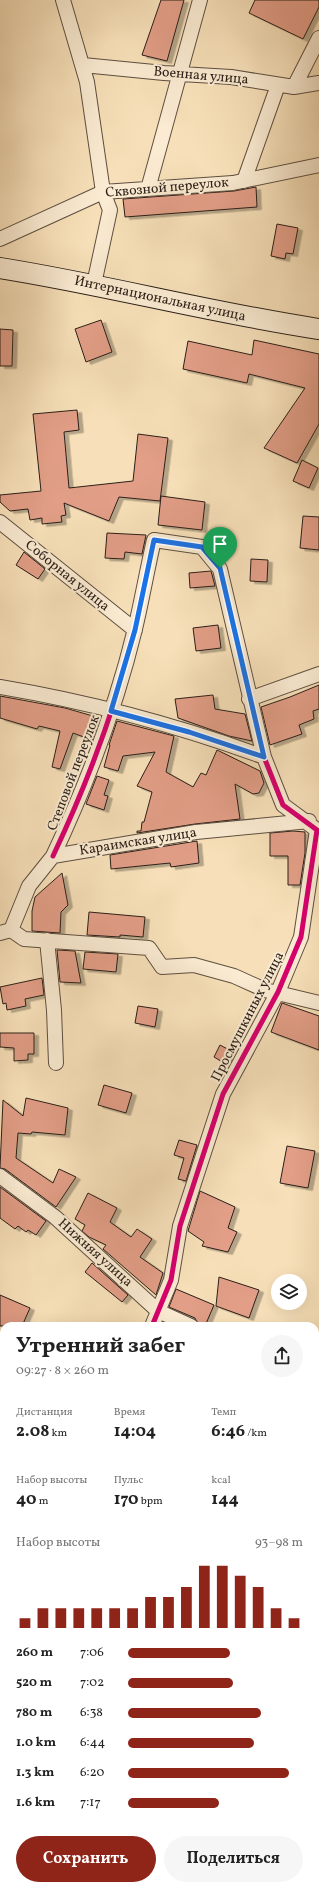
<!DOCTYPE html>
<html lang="ru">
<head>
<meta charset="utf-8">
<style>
  body { margin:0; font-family:Vollkorn,serif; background:#f6f6f6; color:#222; height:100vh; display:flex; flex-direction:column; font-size:15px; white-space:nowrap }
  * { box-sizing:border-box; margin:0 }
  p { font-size:13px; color:#767676 }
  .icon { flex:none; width:22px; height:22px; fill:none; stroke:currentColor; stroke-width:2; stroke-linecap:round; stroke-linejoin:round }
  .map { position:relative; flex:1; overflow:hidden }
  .side { position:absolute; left:0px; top:1322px; width:319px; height:568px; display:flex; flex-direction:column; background:#fff; border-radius:12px 12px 0 0; box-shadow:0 4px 16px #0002 }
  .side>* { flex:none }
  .fabs { position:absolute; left:271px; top:1274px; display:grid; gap:8px }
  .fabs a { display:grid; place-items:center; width:36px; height:36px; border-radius:50%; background:#fff; box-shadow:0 4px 16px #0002; font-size:20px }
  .pin { position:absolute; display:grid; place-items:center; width:34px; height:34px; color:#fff; margin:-41px -17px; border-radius:50% 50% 50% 0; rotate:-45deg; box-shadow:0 0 4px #0007 }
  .pin .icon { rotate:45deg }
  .round { display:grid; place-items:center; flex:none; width:42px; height:42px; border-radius:21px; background:#f6f6f6 }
  .summary { display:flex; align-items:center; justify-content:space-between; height:68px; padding:0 16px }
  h1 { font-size:22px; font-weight:700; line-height:30px }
  .stats { display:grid; grid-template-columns:repeat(3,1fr); gap:6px; height:68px; padding:4px 16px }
  .stats div { display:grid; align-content:center }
  .stats b { font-size:17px; font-weight:700 }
  .stats small { font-size:11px; font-weight:400 }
  .stats p { font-size:11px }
  .chart { height:112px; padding:8px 16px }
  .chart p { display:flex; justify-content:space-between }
  .chart svg { width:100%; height:72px; margin-top:4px; stroke:#8f2418; stroke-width:6 }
  .cta { display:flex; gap:8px; margin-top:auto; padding:8px 16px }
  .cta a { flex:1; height:46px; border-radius:24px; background:#8f2418; color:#fff; font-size:16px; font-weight:700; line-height:46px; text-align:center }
  .cta a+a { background:#f6f6f6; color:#222 }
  ul { padding:0 16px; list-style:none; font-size:13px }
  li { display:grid; grid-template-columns:64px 48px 1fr; align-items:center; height:30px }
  li i { height:10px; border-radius:5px; background:#8f2418 }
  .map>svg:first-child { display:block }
  .green { fill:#c4c08a; stroke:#787051 }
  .building { fill:#e29e87; stroke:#2b1f18; filter:url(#shadow) }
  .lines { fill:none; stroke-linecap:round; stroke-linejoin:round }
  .street-casing { stroke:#5e4f40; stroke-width:16 }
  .secondary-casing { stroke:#2b1f18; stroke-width:22 }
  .street { stroke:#faebd2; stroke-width:14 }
  .secondary { stroke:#faebd2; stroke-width:20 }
  .tram { stroke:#2b1f18; stroke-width:1 }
  .cycleway-casing { stroke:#faebd2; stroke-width:8 }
  .cycleway { stroke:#d6006c; stroke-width:5 }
  .route-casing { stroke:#fff; stroke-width:8 }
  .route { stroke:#1a73e8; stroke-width:5 }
  .labels { text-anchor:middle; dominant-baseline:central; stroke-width:4; stroke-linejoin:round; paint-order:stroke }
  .street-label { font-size:14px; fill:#2b1f18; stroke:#faebd2 }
</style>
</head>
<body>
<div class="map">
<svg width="319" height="1890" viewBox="0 0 319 1890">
  <defs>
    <filter id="shadow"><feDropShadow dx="4.5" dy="2.5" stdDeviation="0" flood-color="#0004"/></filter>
  </defs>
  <rect width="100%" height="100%" fill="#f7e0b9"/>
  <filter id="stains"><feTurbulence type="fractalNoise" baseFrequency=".005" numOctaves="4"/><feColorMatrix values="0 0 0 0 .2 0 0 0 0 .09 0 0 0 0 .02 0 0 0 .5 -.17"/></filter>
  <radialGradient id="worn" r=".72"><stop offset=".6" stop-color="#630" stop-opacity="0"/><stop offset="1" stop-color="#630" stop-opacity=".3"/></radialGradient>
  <path class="green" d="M315,1397L319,1398V1545L315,1544Z
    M319,1630V1734L315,1736V1643Z
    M319,1862V1890H279L284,1886H315V1864Z"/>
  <path class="building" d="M161,0H184L167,61L142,55Z
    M255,0H319V7L303,39L249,13Z
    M256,187L257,207L125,217L123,199L234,191Z
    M277,224L298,228L293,254L286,253L285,259L271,256Z
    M101,320L112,352L86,362L75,329Z
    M0,329L13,330L12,366H0Z
    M254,340L319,354V424L297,463L264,448L305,388L249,374L247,383L183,369L188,341L252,355Z
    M77,410L79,430L64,432L69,488L133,481L138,434L168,438L160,501L119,497L109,521L64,503L66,515L61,516L62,522L42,524V518L30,520L28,509L10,511L0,502V495L41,491L33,414Z
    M302,460L318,468L309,488L293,481Z
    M161,496L205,502L202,530L158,525Z
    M303,516L319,517V550L300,548Z
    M107,533L146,535L142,554L125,552L124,559L105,558Z
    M24,552L45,569L38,579L16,565Z
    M251,559L268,560L267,582L250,581Z
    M211,571L215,586L190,588L189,573Z
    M218,625L221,648L196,651L193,628Z
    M319,685V709L313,711L314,719L299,725L302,734L270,745L261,707L290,697Z
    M213,695L215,709L245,714L252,741L229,736L178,718L175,699Z
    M0,696L65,708L100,718L92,740L73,733L60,769L52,767L60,731L39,726L37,729L0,718Z
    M117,721L174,736L166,772L193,787L201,773L206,775L217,750L260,771L264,783L259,793L253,794L235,784L240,819L195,824L137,833V831H141L142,822H144L152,792L137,786L155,752L123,756L118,771L104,767L110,745H109Z
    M97,776L109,780L104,795L108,796L104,810L86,804Z
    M293,831L305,832V853L300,885H288V856H270V833Z
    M197,841L199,863L171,867L170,863L111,869L110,855Z
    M62,873L68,905L61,912L60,933L32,931V911L35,897Z
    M89,912L145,917L143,937L120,935V937L87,935Z
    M57,950L75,951L81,983L60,982Z
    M85,952L118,954L116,972L83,969Z
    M42,978L44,995L25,999L26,1006L7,1010L6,1003L3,1004L0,987Z
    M282,1003L319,1016V1050L271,1032Z
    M138,1006L158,1009L155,1027L135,1023Z
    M0,1033H34V1054H28V1060L14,1061V1048L0,1047Z
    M220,1045L233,1052L226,1064L214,1057Z
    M104,1085L132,1093L126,1113L98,1105Z
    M26,1098L68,1108L65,1135L32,1132L31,1134L18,1133L16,1158L53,1183L59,1169L76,1177L56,1207L5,1169L0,1168L3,1100L23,1116Z
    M179,1140L197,1145L186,1181L178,1179L184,1158L174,1155Z
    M287,1146L315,1151L308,1188L280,1183Z
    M0,1187L46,1221L36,1235L28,1230L26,1232L18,1226L15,1229L0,1218Z
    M200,1191L235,1207L228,1228L237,1232L228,1252L202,1246L204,1242L188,1231Z
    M88,1193L117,1208L110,1222L131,1237L137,1229L152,1239L140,1257L163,1273L156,1295L103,1249L106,1245L89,1237L82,1231L85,1225L75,1219Z
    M92,1263L128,1295L122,1302L85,1272Z
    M219,1277L259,1290L249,1318L216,1306Z
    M176,1289L214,1305L205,1326H199L195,1318L169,1307Z
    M0,1295L30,1308L22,1326H0Z"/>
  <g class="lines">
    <defs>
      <path id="street" d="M63,0L87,82L103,192L110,210L94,284
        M83,65L164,73L231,77L294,87L319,83
        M294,87L319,38
        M244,181L278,85
        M148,189L200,0
        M0,239L103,192L233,183L319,165
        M0,522L135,630
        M0,687C89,702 179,726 264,757
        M249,699L319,674
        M53,856C87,784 116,707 135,629C142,600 147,570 154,540L202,547L220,569L264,757L283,805L317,830L301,937L278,992L223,1094L180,1226L171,1280L152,1326
        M11,930L24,939L149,948L162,967L194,965L234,976L265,990L319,1003
        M0,933L11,930L29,886L53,856L196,832L309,821
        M47,940L54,1010L56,1063
        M0,1176L55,1217L158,1311L191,1326
        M315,1400H319
        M0,1478L4,1475"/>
      <path id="secondary" d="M0,268C107,285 212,313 319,329
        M0,1509L4,1510
        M315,1547L319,1548
        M315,1754L319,1752
        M315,1831L319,1828
        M33,1890L40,1886
        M237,1890L243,1886"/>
    </defs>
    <use href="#street" class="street-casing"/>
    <use href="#secondary" class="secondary-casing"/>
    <use href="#street" class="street"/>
    <use href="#secondary" class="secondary"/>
    <path class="tram" d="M315,1838L319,1835
      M240,1890L246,1886"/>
    <defs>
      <path id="cycleway" d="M53,856C87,784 116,707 135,629C142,600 147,570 154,540L202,547L220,569L264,757L283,805L317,830L301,937L278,992L223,1094L180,1226L171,1280L152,1326"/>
    </defs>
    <use href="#cycleway" class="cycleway-casing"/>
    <use href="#cycleway" class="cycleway"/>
  </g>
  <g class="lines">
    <defs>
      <path id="route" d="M154,540L202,547L220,568L264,757L189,732L111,711L135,630Z"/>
    </defs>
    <use href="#route" class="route-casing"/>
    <use href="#route" class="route"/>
  </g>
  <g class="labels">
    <g class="street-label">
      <text transform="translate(201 76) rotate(5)">Военная улица</text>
      <text transform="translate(167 188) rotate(-5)">Сквозной переулок</text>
      <text transform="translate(160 299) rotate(12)">Интернациональная улица</text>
      <text transform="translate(67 576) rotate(39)">Соборная улица</text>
      <text transform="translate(74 773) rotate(-69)">Степовой переулок</text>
      <text transform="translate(138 842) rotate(-9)">Караимская улица</text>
      <text transform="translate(248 1017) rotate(-63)">Просмушкиных улица</text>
      <text transform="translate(95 1253) rotate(42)">Нижняя улица</text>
    </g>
  </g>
  <rect width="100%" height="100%" filter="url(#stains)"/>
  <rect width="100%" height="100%" fill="url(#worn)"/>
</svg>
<div class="fabs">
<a><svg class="icon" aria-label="layers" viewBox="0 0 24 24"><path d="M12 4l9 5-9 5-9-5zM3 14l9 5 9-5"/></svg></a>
</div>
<div class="pin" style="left:220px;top:568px;background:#1e9e55"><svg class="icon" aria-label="arrive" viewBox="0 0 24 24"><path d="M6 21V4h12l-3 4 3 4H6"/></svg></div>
<section class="side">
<div class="summary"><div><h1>Утренний забег</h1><p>09:27 · 8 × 260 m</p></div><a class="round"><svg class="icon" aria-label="share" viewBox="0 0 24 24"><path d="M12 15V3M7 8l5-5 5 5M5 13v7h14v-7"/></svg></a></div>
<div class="stats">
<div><p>Дистанция</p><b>2.08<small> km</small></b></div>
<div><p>Время</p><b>14:04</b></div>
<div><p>Темп</p><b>6:46<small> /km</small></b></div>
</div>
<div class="stats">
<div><p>Набор высоты</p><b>40<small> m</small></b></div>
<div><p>Пульс</p><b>170<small> bpm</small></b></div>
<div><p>kcal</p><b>144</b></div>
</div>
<div class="chart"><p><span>Набор высоты</span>93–98 m</p>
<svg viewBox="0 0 160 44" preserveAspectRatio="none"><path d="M5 44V38M15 44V32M25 44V32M35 44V32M45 44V32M55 44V32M65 44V32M75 44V25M85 44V25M95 44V19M105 44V6M115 44V6M125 44V12M135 44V19M145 44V32M155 44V38"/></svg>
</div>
<ul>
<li><b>260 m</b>7:06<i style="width:58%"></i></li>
<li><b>520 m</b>7:02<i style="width:60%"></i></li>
<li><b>780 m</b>6:38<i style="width:76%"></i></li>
<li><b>1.0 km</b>6:44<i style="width:72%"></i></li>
<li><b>1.3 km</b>6:20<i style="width:92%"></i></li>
<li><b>1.6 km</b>7:17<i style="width:52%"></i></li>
</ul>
<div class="cta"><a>Сохранить</a><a>Поделиться</a></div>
</section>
</div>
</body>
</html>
